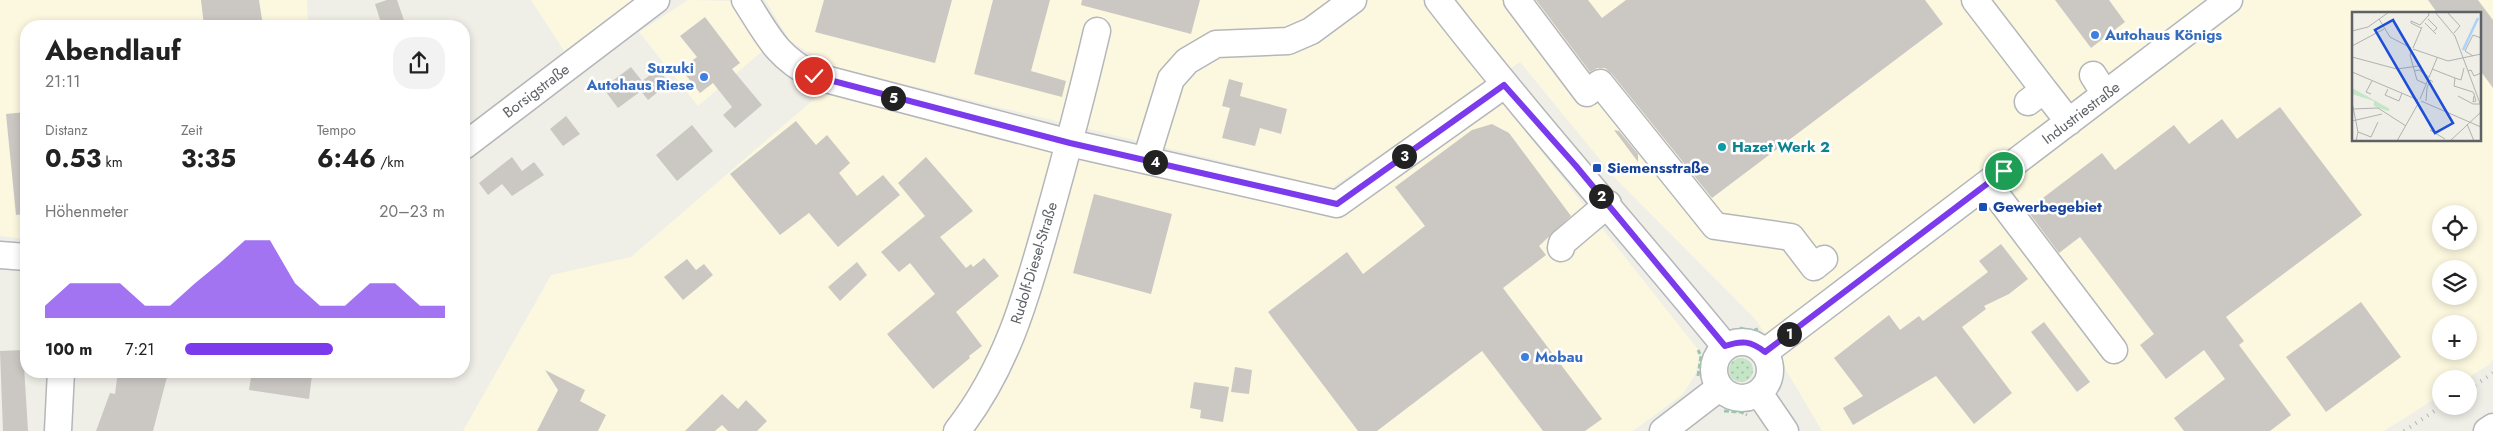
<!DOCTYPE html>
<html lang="de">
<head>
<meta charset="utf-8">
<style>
  body { margin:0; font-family:Jost,sans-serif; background:#f2f2f2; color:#222; height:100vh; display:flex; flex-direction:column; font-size:19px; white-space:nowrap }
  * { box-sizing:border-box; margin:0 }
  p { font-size:16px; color:#767676 }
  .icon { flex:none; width:28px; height:28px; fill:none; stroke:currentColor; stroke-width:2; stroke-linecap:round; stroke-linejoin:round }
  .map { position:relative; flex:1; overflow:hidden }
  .panel { position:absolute; left:20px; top:20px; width:450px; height:358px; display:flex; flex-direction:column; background:#fff; border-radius:20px; box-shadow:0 2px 8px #0003 }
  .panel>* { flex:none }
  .buttons { position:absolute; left:2432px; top:205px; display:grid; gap:10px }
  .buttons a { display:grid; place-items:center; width:45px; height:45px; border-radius:50%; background:#fff; box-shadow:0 2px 8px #0003; font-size:25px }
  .pin { position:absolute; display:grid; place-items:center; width:42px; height:42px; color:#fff; margin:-21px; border:2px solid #fff; border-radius:50%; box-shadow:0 1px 5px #0007 }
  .km { position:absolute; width:25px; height:25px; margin:-12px; border-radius:50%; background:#222; color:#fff; font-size:14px; line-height:25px; text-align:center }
  .round { display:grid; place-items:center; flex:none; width:52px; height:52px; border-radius:20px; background:#f2f2f2 }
  .headline { display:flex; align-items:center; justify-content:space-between; height:85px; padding:0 25px }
  h1 { font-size:28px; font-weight:700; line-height:38px }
  .metrics { display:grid; grid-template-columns:repeat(3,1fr); gap:8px; height:85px; padding:5px 25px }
  .metrics div { display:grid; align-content:center }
  .metrics b { font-size:25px; font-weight:700 }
  .metrics small { font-size:14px; font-weight:400 }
  .metrics p { font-size:14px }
  .chart { height:140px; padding:10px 25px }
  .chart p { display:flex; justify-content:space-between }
  .chart svg { width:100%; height:90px; margin-top:5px; fill:#7c3aed; opacity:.7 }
  ul { padding:0 25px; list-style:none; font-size:16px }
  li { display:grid; grid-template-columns:80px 60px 1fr; align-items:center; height:38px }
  li i { height:12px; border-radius:6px; background:#7c3aed }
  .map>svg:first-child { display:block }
  .commercial { fill:#fcf8df; fill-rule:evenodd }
  .grass { fill:url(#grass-dots) }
  .building { fill:#cbc8c4 }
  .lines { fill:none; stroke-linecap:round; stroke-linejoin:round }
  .minor-casing { stroke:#b4b6ba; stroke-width:29 }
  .path { stroke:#9ec6ad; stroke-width:3; stroke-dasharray:5 2.5; stroke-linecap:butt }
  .minor { stroke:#fff; stroke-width:26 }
  .rail { stroke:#b5b5b6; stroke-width:4; stroke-dasharray:1 6; stroke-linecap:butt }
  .route-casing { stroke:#fff; stroke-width:10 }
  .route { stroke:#7c3aed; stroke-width:6 }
  .shop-dot { fill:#3f7fe0; stroke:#fff; stroke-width:2 }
  .culture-dot { fill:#0f9aa8; stroke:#fff; stroke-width:2 }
  .transit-dot { fill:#1a4fb4; stroke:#fff; stroke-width:2 }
  .labels { text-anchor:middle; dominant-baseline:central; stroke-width:5; stroke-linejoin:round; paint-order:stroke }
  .shop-label { font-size:15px; font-weight:bold; fill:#366cbe; stroke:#fff; text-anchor:start }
  .street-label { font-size:15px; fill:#5e6166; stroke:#fff }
  .culture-label { font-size:15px; font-weight:bold; fill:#0d838f; stroke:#fff; text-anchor:start }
  .transit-label { font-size:15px; font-weight:bold; fill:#164399; stroke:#fff; text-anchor:start }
  .inset-river { fill:none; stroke:#abd2fb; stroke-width:2.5 }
  .inset-road { fill:none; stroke:#b1b2af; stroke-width:1 }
  .view { fill:#1d4ed8; fill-opacity:0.15; stroke:#1d4ed8; stroke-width:2.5 }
  .inset-edge { fill:none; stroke:#5e6166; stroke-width:2.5 }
</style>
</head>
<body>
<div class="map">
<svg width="2493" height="431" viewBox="0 0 2493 431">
  <defs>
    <pattern id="grass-dots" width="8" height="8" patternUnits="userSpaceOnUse" patternTransform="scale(1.25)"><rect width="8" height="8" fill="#c5e5c7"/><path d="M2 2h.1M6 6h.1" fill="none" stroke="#a3bda5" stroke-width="1.8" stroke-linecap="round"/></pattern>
  </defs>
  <rect width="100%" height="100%" fill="#efeee7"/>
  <path class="commercial" d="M0,0H307L308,26H26V239L0,236Z
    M531,0H633L564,51Z
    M688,0L732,1L766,48L698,106L639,32Z
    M765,0H2493V359L2490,364L2466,379H2441V395L2384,431H1822L1757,321L1616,179L1520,62L1331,188L831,66L790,41ZM2353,14H2479V140H2353ZM2441,214H2469V241H2441ZM2441,269H2469V296H2441ZM2441,324H2469V351H2441Z
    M821,93L1339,214L1504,104L1700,352L1696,373L1683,394L1633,431H463L551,275L631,257Z"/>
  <path class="grass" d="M1729 370a12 12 0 1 1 24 0a12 12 0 1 1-24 0Z"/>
  <path class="building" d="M201,0H259L263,26H204Z
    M387,0H397L406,26H382L375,4Z
    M824,0H952L935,63L815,32Z
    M993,0H1050L1031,71L1066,81L1062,97L974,74Z
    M1082,0H1200L1191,34L1081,5Z
    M1536,0H1588L1602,18L1626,0H1925L1943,24L1712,198L1612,74L1605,68H1597L1590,72Z
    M2055,0H2109L2125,22L2091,48Z
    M2428,0H2478L2493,20V88L2479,69V14H2438Z
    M705,17L740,63L732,69L762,105L735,128L723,115L732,107L713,83L700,93L681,69L697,57L680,36Z
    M631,67L642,81L658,69L669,83L648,100L641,91L618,108L603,88Z
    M1229,79L1243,83L1240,96L1287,109L1281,134L1260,128L1255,146L1222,138L1230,108L1222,106Z
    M2280,107L2362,215L2226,317L2244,341L2239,345L2291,415L2270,431H2184L2174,418L2225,379L2204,350L2166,379L2140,345L2154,334L2080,237L2059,253L2027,210L2102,153L2115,170L2174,125L2189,144L2222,119L2237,139Z
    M26,112V214L16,215L6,114Z
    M566,116L580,134L563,146L550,129Z
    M796,121L816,145L827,135L850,163L839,173L857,196L883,175L900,195L838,247L809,213L780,235L730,174Z
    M1492,124L1509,133L1571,216L1539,246L1546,255L1503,288L1602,419L1585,431H1543L1482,351L1377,431H1358L1268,312L1347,252L1363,274L1425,226L1395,187L1472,130Z
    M692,125L713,151L677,181L656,155Z
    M1614,130L1619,131L1638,154V162Z
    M512,157L522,171L534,162L544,175L512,196L502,184L488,195L479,183Z
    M926,157L973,211L940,237L966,268L971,264L973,267L984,258L999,276L956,312L982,346L969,356L970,358L933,389L887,334L935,294L910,263L899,272L881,252L925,216L898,183Z
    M1094,194L1172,214L1151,294L1073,273Z
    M2001,244L2028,279L2009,294L1984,306L1986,309L1962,327L2012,393L1974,424L1936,376L1853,425L1843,408L1863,396L1834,358L1889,315L1900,330L1919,316L1923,321L1988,272L1979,261Z
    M687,259L696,270L704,264L713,275L683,300L664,277Z
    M857,262L867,275L840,301L828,287Z
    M2361,302L2401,357L2326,412L2286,357Z
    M2044,322L2090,382L2077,392L2031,332Z
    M23,350L28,431H3L0,351Z
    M1235,367L1252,370L1249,394L1231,392Z
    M545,370L585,390L580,401L606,415L598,431H537L558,390Z
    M118,371H163L162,376L167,377L153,431H96L110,393L115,394Z
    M252,371H284L312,375L309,399L249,390Z
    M1194,382L1229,387L1223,422L1200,418L1201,410L1190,408Z
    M722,394L738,409L746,400L767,421L757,431H728L722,425L715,431H685Z"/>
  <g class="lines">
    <defs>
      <path id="minor" d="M745,0C768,36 776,56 814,76L1070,143L1337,204L1504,85
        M1438,0C1530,119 1630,230 1725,346
        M1517,0L1587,93L1600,83L1715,226L1791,237L1814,267L1824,259
        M1975,0L2044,90
        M2093,75L2105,94
        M2028,102L2044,90L2069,122
        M464,146L656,0
        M1146,160L1171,79L1187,61L1216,44L1288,41L1311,31L1353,0
        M1988,184L2114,350
        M1561,248L1562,243L1608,204
        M0,255L26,257
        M1714 370a28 28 0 1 1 56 0a28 28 0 1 1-56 0Z
        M1765,352L2229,0
        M1759,393L1785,431
        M58,431L61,371
        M957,431C1006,369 1026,298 1047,223C1065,159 1082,95 1097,31
        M1663,431L1719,388
        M2487,431L2493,427"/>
    </defs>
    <use href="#minor" class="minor-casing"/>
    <path class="path" d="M1740,328L1750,331L1758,329
      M1698,376L1701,356L1698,350
      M1780,385L1783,366
      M1724,411L1741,412L1747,415"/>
    <use href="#minor" class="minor"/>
    <path class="rail" d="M2469,389L2493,373
      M2404,431L2442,406"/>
  </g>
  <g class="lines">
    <defs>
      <path id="route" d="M814,76L1070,143L1337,204L1504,85L1576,166L1725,346C1742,340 1751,341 1765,352L2004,171"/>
    </defs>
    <use href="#route" class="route-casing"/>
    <use href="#route" class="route"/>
  </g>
  <g class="shop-dot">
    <circle cx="2095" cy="35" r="5"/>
    <circle cx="704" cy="77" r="5"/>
    <circle cx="1525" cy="357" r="5"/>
  </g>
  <circle class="culture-dot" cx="1722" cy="147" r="5"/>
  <g class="transit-dot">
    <rect x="1592" y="163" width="10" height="10" rx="2.5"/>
    <rect x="1978" y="202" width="10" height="10" rx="2.5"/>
  </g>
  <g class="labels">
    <g class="shop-label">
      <text x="2105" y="35">Autohaus Königs</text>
      <text x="694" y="68" text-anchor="end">Suzuki<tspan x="694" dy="17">Autohaus Riese</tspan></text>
      <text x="1535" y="357">Mobau</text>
    </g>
    <g class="street-label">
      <text transform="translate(536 91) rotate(-37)">Borsigstraße</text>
      <text transform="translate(2081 113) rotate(-37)">Industriestraße</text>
      <text transform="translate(1034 263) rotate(-73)">Rudolf-Diesel-Straße</text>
    </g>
    <g class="culture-label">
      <text x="1732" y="147">Hazet Werk 2</text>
    </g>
    <g class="transit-label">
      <text x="1607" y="168">Siemensstraße</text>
      <text x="1993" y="207">Gewerbegebiet</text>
    </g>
  </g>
  <g transform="translate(2352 12)">
    <rect width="129" height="129" fill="#efeee7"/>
    <path d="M0,76L38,97L36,99L22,94V89L0,82Z" fill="#c5e5c7"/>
    <path class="inset-river" d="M111,38L126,6"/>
    <path class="inset-road" d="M83,0L103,24L129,94M95,0L108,14L102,21M27,7L38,25L59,36M76,7L85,16L81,20M73,11L84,22M69,16L59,11V9L68,13L77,3L76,0M0,19L16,15L37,0M0,34L32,17M61,36L70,15M61,37L96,49L129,42M60,38L58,43L65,68L74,72M121,44L113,39L121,23L129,26M0,45L45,57L66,54M80,57L103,66L102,74L121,80L122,82L124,89L121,90L122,84M62,59L67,58L77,65M116,59L119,58L122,64L129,61M0,60L66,88M103,66L109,68L112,56M36,77L33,83L47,89L50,81M19,82L14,80L20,69M106,84L121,92H128M68,87L85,46M69,89L129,115M74,89L75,76L78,68L81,70M0,90L6,120L4,129M0,97L26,96L54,114M0,109L30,102M115,112L122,129M78,118L93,127M6,120L19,125L26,110M45,129L67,90M98,129L129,100"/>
    <path class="view" d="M41,8L101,111L83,121L23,18Z"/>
    <rect width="129" height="129" class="inset-edge"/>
  </g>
</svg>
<div class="buttons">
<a><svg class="icon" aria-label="locate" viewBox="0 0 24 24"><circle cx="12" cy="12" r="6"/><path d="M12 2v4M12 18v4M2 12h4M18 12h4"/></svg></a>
<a><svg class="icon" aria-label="layers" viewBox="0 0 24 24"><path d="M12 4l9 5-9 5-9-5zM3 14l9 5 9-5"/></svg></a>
<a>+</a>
<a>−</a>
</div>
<div class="pin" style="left:2004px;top:171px;background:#1e9e55"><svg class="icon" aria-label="arrive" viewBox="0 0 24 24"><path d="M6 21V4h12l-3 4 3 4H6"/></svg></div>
<div class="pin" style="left:814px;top:76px;background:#d93025"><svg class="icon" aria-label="check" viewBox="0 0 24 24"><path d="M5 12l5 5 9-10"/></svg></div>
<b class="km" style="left:1789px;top:334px">1</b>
<b class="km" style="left:1601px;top:196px">2</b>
<b class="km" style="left:1404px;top:156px">3</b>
<b class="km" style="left:1155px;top:162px">4</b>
<b class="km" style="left:893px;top:98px">5</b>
<section class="panel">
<div class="headline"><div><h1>Abendlauf</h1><p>21:11</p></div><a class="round"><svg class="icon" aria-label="share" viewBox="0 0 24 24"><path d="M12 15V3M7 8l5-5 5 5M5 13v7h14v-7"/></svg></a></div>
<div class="metrics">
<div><p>Distanz</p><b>0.53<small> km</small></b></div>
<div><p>Zeit</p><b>3:35</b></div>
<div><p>Tempo</p><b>6:46<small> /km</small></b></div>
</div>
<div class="chart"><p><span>Höhenmeter</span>20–23 m</p>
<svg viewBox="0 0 160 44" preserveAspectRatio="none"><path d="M0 44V38L10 27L20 27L30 27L40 38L50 38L60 27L70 17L80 6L90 6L100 27L110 38L120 38L130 27L140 27L150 38L160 38V44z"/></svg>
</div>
<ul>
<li><b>100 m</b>7:21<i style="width:57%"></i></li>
</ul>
</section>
</div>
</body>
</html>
